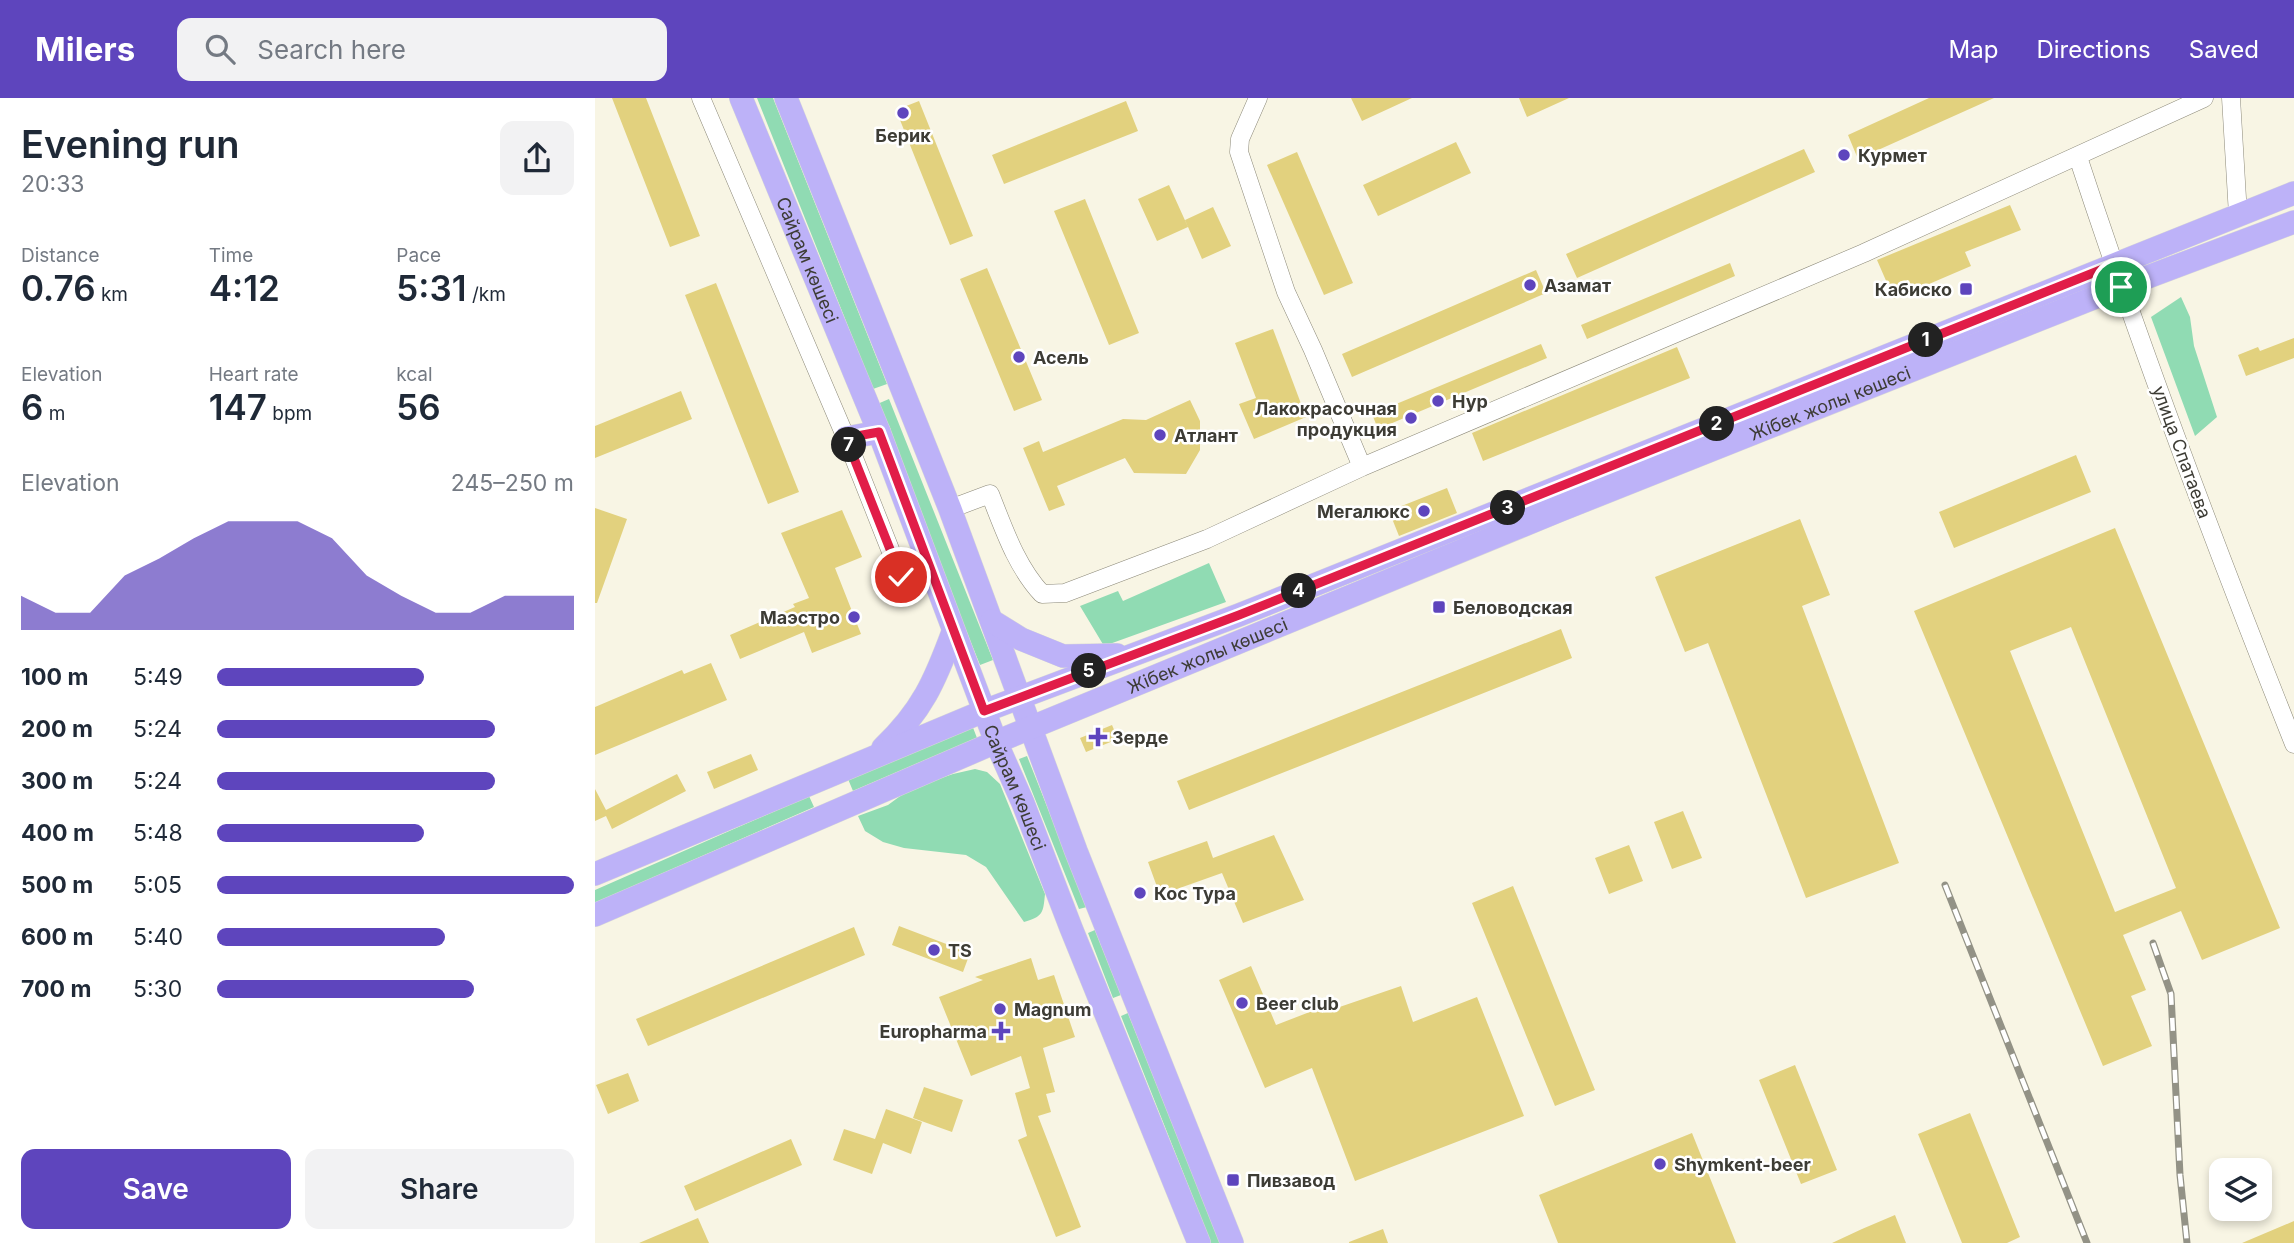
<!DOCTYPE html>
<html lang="en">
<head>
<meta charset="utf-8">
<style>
  body { margin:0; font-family:Inter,sans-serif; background:#f2f2f3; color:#1f2937; height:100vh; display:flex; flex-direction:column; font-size:26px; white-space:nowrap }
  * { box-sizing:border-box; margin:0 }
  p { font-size:23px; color:#747a83 }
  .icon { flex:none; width:38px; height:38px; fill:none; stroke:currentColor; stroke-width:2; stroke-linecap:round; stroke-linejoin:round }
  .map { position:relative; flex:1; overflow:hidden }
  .details { display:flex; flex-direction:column; background:#fff; width:595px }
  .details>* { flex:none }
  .buttons { position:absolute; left:1614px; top:1060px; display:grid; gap:14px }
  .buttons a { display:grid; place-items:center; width:63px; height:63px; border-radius:14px; background:#fff; box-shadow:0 4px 10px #0003; font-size:35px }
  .pin { position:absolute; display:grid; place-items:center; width:60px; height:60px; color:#fff; margin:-30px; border:4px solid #fff; border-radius:50%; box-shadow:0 2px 7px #0007 }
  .km { position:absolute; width:35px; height:35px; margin:-18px; border-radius:50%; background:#222; color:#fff; font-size:19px; line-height:35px; text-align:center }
  .round { display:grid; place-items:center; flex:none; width:74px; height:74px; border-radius:14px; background:#f2f2f3 }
  .headline { display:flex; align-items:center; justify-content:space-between; height:119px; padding:0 21px }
  h1 { font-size:38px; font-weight:600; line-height:52px }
  .figures { display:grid; grid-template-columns:repeat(3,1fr); gap:10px; height:119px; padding:7px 21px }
  .figures div { display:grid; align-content:center }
  .figures b { font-size:35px; font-weight:600 }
  .figures small { font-size:19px; font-weight:400 }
  .figures p { font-size:19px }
  .chart { height:196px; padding:14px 21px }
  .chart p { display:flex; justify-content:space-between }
  .chart svg { width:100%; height:126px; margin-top:7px; fill:#5e45bd; opacity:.7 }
  .action { display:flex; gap:14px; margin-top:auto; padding:14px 21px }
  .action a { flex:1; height:80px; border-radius:14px; background:#5e45bd; color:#fff; font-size:28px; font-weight:600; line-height:80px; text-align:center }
  .action a+a { background:#f2f2f3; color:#1f2937 }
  ul { padding:0 21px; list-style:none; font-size:23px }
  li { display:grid; grid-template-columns:112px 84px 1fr; align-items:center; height:52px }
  li i { height:18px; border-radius:9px; background:#5e45bd }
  header { display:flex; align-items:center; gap:42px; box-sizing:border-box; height:98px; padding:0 35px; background:#5e45bd; color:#fff }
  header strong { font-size:33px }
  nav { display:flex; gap:38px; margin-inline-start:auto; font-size:24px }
  .search { width:490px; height:63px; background:#f2f2f3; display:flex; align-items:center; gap:18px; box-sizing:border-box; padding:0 24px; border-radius:14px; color:#747a83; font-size:26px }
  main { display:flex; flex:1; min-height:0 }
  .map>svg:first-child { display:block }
  .green { fill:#90dbb3 }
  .building { fill:#e2d17e; fill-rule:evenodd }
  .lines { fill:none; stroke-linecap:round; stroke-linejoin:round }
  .minor-casing { stroke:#8c8979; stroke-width:19 }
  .major-casing { stroke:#d8d8d7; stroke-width:24 }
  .minor { stroke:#fff; stroke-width:18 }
  .major { stroke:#bdb2f8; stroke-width:23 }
  .rail-casing { stroke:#939286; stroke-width:7 }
  .rail { stroke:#fff; stroke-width:4.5; stroke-dasharray:13; stroke-linecap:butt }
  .route-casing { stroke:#fff; stroke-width:14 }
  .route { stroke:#e11d48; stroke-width:9 }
  .poi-dot { fill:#5e45bd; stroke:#fff; stroke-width:2.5 }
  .labels { text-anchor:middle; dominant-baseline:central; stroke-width:5; stroke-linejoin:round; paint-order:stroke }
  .poi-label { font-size:18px; font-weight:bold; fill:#3d3c35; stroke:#fff; text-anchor:start }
  .street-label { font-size:18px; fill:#3d3c35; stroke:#fff }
</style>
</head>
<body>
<header>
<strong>Milers</strong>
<div class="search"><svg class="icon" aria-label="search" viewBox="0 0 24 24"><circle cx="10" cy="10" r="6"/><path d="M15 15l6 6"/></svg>Search here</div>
<nav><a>Map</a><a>Directions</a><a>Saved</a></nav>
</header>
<main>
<section class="details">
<div class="headline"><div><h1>Evening run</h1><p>20:33</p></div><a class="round"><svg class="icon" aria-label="share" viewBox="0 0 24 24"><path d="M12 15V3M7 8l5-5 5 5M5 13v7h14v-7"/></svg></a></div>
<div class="figures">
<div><p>Distance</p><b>0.76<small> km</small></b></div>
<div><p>Time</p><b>4:12</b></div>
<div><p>Pace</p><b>5:31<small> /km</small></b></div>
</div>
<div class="figures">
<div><p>Elevation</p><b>6<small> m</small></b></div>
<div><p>Heart rate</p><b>147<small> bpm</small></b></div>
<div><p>kcal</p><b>56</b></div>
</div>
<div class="chart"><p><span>Elevation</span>245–250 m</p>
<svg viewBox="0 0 160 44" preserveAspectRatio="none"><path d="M0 44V32L10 38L20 38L30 25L40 19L50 12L60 6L70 6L80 6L90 12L100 25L110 32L120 38L130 38L140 32L150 32L160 32V44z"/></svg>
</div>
<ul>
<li><b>100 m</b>5:49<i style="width:58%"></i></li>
<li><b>200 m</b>5:24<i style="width:78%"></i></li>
<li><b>300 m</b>5:24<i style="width:78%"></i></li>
<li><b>400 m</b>5:48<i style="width:58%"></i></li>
<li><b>500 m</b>5:05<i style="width:100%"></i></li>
<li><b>600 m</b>5:40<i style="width:64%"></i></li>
<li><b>700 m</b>5:30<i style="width:72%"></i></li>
</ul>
<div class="action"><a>Save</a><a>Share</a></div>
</section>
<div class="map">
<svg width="1699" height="1145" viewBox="0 0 1699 1145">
  <rect width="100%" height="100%" fill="#f8f5e4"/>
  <path class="green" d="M162,0H178L292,286L278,291Z
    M1586,199L1595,219L1599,248L1622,319L1600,338L1556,219Z
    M294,301L398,562L385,567L280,307Z
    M614,465L631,504L509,548L485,508L523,493L528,503Z
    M377,627L382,640L258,693L253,681Z
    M432,658L492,809L484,811L424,661Z
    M380,671L392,674L405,686L450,796C448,816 448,818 429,824L391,769L371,757L309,750L288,744L270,733L263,718L293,707L308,696L328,686L358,676Z
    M214,698L219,709L0,805V792Z
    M500,832L526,897L518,900L493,835Z
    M533,915L625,1145H616L526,918Z"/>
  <path class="building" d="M17,0H51L105,138L75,149Z
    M756,0H817L767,23Z
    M924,0H974L932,19Z
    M1334,0H1399L1263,61L1253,37Z
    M324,3L378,138L355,147L301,12Z
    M531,3L543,33L409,86L397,57Z
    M861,44L876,75L783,118L768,87Z
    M1209,51L1220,74L982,180L971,156Z
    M702,54L758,185L729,197L672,67Z
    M574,87L593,129L562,143L543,101Z
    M490,101L544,235L514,247L459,113Z
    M1415,107L1426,132L1370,154L1376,168L1299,201L1282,162Z
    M618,109L636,148L607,161L590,122Z
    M1135,165L1140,178L992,241L986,227Z
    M392,170L447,302L419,313L365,181Z
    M941,172L951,195L757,279L747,256Z
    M121,185L204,394L173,406L90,197Z
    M678,231L711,319L659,341L644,306L661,300L640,245Z
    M1699,240V260L1651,278L1643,257L1663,249L1665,253Z
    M946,246L952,260L783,331L777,316Z
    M1082,249L1095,280L888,363L877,335Z
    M86,293L97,321L0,360V328Z
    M595,302L605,323V352L591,376L539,375L530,360L462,388L470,407L454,413L428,350L444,343L448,354L528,321L551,322Z
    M1481,357L1496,394L1359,450L1344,414Z
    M852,390L862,415L804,438L794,413Z
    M0,410L32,421L2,505H0Z
    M247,412L267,459L240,470L266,536L217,555L209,534L145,561L135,537L200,509L198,506L214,500L186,435Z
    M1205,421L1235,497L1207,508L1304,765L1211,800L1113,545L1090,554L1060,479Z
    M1520,430L1685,830L1607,862L1586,813L1528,837L1551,892L1536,898L1557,948L1508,968L1319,513ZM1476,529L1581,790L1520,814L1415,553Z
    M966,531L977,560L594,712L582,683Z
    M116,565L132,602L0,657V609L87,572L89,576Z
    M517,627L523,641L491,654L485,640Z
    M156,656L163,672L119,691L112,674Z
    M82,676L91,693L17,731L11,718L0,723V691L11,712Z
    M1088,713L1107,760L1077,771L1059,724Z
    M679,737L709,802L648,825L627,775L565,797L553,764L612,743L618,760Z
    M1034,747L1048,783L1014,796L1000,760Z
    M918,788L1000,992L960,1008L877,805Z
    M304,828L375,855L368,874L297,847Z
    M259,829L270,857L53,948L41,921Z
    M436,860L443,882L459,877L480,939L448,950L460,994L451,996L456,1014L443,1018L486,1129L461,1139L423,1042L432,1038L420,995L435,990L426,958L376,978L344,899L388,882L380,879Z
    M656,868L681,927L725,910L727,915L806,888L818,924L882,899L929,1018L760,1083L717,970L670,990L624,882Z
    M1200,967L1242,1072L1206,1086L1164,982Z
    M33,975L44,1003L13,1016L1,987Z
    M329,989L368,1002L357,1034L318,1020Z
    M291,1011L327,1024L316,1056L288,1045L277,1076L238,1062L249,1031L280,1041Z
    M1375,1015L1425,1139L1412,1145H1367L1323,1036Z
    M1097,1035L1141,1145H963L944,1097Z
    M196,1041L207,1067L100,1113L89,1088Z
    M1300,1117L1311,1145H1237L1267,1131Z
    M103,1120L114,1145H44Z
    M1699,1123V1145H1647Z
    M788,1131L793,1145H754V1144Z"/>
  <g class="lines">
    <defs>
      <path id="minor" d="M106,0L251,340L306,479
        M663,0L645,41L644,54L691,194L718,252L767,369
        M1636,0L1643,117
        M1483,59C1548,257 1622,453 1699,646
        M355,411L395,396C409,431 421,468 447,496L470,495L612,441L767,369L1269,155L1609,0"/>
      <g id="major">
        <path id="s1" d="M146,0L284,334L401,644L428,705L476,830L604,1145"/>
        <path d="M191,0L355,411L481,753L637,1145"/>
        <path d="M251,340L284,334"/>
        <path d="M397,523L426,541L468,558L522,557"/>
        <path d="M288,650C327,613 340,583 358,534"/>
        <path d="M0,776L389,613L644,517L1699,95"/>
        <path id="s2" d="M0,817L401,644L963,413L1526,189L1699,124"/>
      </g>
    </defs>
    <use href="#minor" class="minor-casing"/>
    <use href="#major" class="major-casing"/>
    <use href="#minor" class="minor"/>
    <use href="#major" class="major"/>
    <defs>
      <path id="rail" d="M1350,787L1492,1145
        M1558,845L1576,896L1585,1077L1592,1145"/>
    </defs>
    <use href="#rail" class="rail-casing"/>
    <use href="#rail" class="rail"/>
  </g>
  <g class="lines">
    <defs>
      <path id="route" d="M306,479L251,340L284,334L389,613L644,517L1518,167L1526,189"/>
    </defs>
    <use href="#route" class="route-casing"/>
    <use href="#route" class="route"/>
  </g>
  <g class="poi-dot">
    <circle cx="308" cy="15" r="7"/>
    <circle cx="1249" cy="57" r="7"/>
    <circle cx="935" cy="187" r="7"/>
    <rect x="1364" y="184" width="14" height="14" rx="3.5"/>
    <circle cx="424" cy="259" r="7"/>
    <circle cx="843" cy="303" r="7"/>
    <circle cx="816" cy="320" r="7"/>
    <circle cx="565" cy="337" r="7"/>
    <circle cx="829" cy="413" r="7"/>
    <rect x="837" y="502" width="14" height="14" rx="3.5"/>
    <circle cx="259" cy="519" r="7"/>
    <path d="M499.5 628.5h7v7h7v7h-7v7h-7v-7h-7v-7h7z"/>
    <circle cx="545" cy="795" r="7"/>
    <circle cx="339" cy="852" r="7"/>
    <circle cx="647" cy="905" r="7"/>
    <circle cx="405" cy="911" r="7"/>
    <path d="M402.5 922.5h7v7h7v7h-7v7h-7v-7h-7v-7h7z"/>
    <circle cx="1065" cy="1066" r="7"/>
    <rect x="631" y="1075" width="14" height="14" rx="3.5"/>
  </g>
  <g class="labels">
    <g class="poi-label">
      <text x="308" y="37" text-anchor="middle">Берик</text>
      <text x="1263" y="57">Курмет</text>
      <text x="949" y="187">Азамат</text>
      <text x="1357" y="191" text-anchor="end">Кабиско</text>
      <text x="438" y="259">Асель</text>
      <text x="857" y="303">Нур</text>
      <text x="802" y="310" text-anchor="end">Лакокрасочная<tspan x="802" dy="21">продукция</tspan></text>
      <text x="579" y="337">Атлант</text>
      <text x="815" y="413" text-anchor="end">Мегалюкс</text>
      <text x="858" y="509">Беловодская</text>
      <text x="245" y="519" text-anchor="end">Маэстро</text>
      <text x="517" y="639">Зерде</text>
      <text x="559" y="795">Кос Тура</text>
      <text x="353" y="852">TS</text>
      <text x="661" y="905">Beer club</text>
      <text x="419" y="911">Magnum</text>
      <text x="392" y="933" text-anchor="end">Europharma</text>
      <text x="1079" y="1066">Shymkent-beer</text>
      <text x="652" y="1082">Пивзавод</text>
    </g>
    <g class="street-label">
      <text stroke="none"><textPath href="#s1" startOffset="175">Сайрам көшесі</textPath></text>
      <text stroke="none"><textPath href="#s2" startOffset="1337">Жібек жолы көшесі</textPath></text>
      <text transform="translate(1587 354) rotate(70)">улица Спатаева</text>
      <text stroke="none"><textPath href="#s2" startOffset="665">Жібек жолы көшесі</textPath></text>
      <text stroke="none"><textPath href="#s1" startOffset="742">Сайрам көшесі</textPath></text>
    </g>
  </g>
</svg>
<div class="buttons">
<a><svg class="icon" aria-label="layers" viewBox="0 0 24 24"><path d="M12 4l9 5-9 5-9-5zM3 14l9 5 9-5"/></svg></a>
</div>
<div class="pin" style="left:1526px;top:189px;background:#1e9e55"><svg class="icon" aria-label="arrive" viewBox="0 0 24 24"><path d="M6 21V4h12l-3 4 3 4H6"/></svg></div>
<div class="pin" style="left:306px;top:479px;background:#d93025"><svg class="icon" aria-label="check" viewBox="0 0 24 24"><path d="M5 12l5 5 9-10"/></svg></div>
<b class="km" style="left:1331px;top:242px">1</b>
<b class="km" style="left:1122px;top:326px">2</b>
<b class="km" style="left:913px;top:410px">3</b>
<b class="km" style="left:704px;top:493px">4</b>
<b class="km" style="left:494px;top:573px">5</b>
<b class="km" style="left:254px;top:347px">7</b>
</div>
</main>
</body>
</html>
